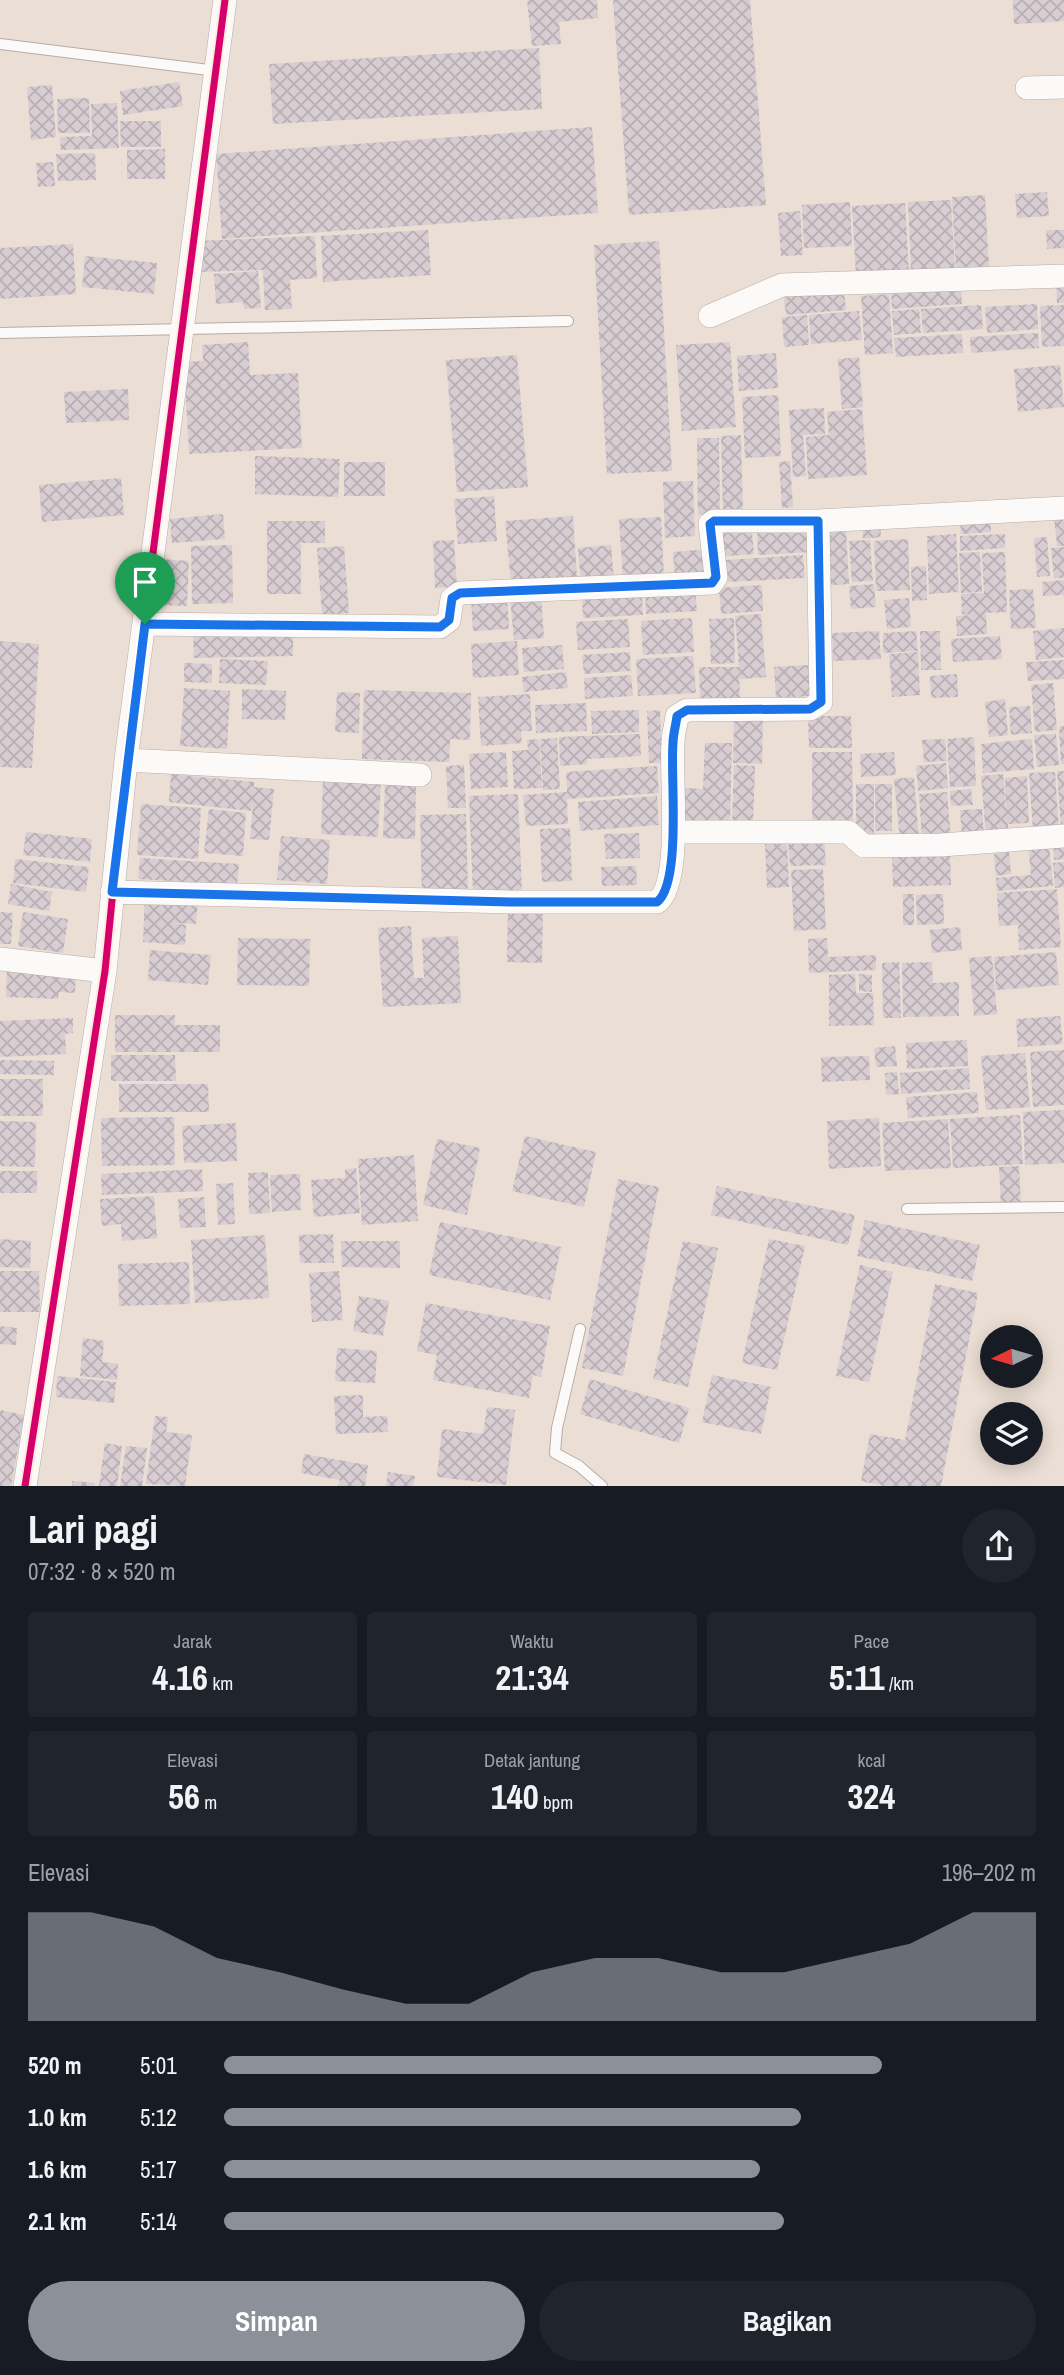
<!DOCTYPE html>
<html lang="id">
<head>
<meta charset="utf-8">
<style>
  body { margin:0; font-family:"Archivo Narrow",sans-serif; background:#20242c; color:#f1f3f6; height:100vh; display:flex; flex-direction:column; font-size:26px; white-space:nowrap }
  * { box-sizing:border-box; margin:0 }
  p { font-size:23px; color:#9ea1a6 }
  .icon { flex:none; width:38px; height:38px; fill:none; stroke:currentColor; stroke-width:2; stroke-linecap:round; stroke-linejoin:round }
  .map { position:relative; height:1486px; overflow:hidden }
  .drawer { display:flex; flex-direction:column; background:#171b24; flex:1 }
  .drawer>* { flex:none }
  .needle { width:46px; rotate:265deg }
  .buttons { position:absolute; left:980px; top:1325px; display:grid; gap:14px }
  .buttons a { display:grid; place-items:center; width:63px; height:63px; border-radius:50%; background:#171b24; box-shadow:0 4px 18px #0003; font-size:35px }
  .pin { position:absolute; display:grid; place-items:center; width:60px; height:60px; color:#fff; margin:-72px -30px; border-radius:50% 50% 50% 0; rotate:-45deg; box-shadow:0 0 7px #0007 }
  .pin .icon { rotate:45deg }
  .round { display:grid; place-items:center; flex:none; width:74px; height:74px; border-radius:37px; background:#20242c }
  .summary { display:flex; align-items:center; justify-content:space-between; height:119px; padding:0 28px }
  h1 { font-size:38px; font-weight:700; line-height:52px }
  .stats { display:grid; grid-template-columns:repeat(3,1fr); gap:10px; height:119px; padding:7px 28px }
  .stats div { display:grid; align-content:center; border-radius:7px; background:#20242c; text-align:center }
  .stats b { font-size:35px; font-weight:700 }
  .stats small { font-size:19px; font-weight:400 }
  .stats p { font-size:19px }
  .chart { height:196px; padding:14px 28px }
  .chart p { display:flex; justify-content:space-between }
  .chart svg { width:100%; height:126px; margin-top:7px; fill:#8c9099; opacity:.7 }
  .primary-button { display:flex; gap:14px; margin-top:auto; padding:14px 28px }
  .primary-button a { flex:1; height:80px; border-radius:42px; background:#8c9099; color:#fff; font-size:28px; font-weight:700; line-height:80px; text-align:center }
  .primary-button a+a { background:#20242c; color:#f1f3f6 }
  ul { padding:0 28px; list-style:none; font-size:23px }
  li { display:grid; grid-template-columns:112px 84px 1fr; align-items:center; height:52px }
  li i { height:18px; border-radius:9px; background:#8c9099 }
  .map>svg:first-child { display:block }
  .building { fill:url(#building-cross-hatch) }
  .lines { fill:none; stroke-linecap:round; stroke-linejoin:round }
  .service-casing { stroke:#b7aca5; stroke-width:12 }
  .minor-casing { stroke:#b7aca5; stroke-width:24 }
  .service { stroke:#fcfaf9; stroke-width:10 }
  .minor { stroke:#fcfaf9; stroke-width:23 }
  .cycleway-casing { stroke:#feebdd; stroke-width:11 }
  .cycleway { stroke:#d6006c; stroke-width:7 }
  .route-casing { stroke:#fff; stroke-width:14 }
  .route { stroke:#1a73e8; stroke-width:9 }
</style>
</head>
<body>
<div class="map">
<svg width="1064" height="1486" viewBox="0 0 1064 1486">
  <defs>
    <pattern id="building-cross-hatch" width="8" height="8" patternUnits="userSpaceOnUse" patternTransform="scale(1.75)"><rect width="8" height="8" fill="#d8cdd2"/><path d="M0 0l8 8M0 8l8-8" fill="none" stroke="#b8afb3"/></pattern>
  </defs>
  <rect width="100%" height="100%" fill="#ebded4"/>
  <path class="building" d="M527,0H597L598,18L559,22L561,44L532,46Z
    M613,0H750L766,205L629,215Z
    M1013,0H1064V21L1014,24Z
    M539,48L542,109L273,124L269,64Z
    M179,82L183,106L123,115L120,91Z
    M52,85L56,137L31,140L27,87Z
    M89,98L90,133H58L57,99Z
    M117,103L119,148L61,150L60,137L92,136L91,104Z
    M120,121H161V147H121Z
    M592,127L598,213L222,239L216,154Z
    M165,149V179H127V150Z
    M95,153L96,180L58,181L56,154Z
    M53,162L55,186L38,187L36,163Z
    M1047,192L1049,216L1017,218L1015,194Z
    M985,195L989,267L956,269L952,197Z
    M951,200L955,269L911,271L908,202Z
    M850,202L852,246L804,248L802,205Z
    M905,203L909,273L856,276L852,206Z
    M800,211L803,255L781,256L778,213Z
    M428,230L431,275L323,282L321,236Z
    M1046,230H1064V248L1047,249Z
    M315,236L317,278L290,280L292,309L265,310L263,270L198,272L197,241Z
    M659,241L672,471L607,474L594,245Z
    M73,244L76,294L0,299V248Z
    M85,256L157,263L154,294L82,287Z
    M258,271L261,308L244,309L243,302L216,304L214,274Z
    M1056,284H1064V302L1057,303Z
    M961,289L962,304L892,309L891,294Z
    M844,292L846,310L786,315L784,297Z
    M889,294L893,353L865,355L861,296Z
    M1037,304L1038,329L987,333L985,307Z
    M981,305L983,329L923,333L921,309Z
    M1064,305V346L1042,347L1040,306Z
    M919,309L921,333L894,335L892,311Z
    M859,311L862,340L811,344L809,315Z
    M807,315L809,345L784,347L782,317Z
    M1038,333L1039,348L971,353L970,337Z
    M962,334L963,353L896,357L894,338Z
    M248,342L250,375L298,373L302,448L189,454L184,362L203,361L202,345Z
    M730,342L736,427L682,431L676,345Z
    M776,353L778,388L739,391L737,356Z
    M517,355L528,487L457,492L446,360Z
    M859,357L863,407L842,409L838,359Z
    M1060,365L1064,407L1018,412L1014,369Z
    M128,389L129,420L66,423L64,392Z
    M778,395L781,456L745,458L742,397Z
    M824,408L825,434L803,435L806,476L793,477L789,410Z
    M862,409L867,475L808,479L806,437L829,435L827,412Z
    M741,435L743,513L723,514L721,436Z
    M697,438H719L720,514L698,515Z
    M255,456L340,459L338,497L255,494Z
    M790,461L793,507L782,508L779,462Z
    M344,462H385V496H344Z
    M121,478L124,515L42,522L39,485Z
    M693,481L695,536L665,538L663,482Z
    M494,496L497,541L458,544L454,499Z
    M223,514L225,539L172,543L170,519Z
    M1064,515V546H1057L1054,516Z
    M573,516L577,578L511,583L505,521Z
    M661,517L664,577L623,580L619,519Z
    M991,519V532L961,534L960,520Z
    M267,521H325V543H301V594H267Z
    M751,522L754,554L716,557L713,525Z
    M880,522L881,537L863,539L862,524Z
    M810,526L812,552L758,555L757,529Z
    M846,528L849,584L824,586L821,529Z
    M956,534L959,592L929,594L927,536Z
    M1005,534V548L960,551V536Z
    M1047,537L1050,576L1037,577L1034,538Z
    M908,539L910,590L876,591L874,541Z
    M454,540L457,587L435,588L433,541Z
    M870,540L873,581L852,582L849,541Z
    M232,545L233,603L192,604L191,546Z
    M611,545L614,580L581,583L578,548Z
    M344,546L349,613L322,615L317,548Z
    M1064,547V578H1054L1051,548Z
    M710,549L712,578L675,580L673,552Z
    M980,552L982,592L961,593L959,553Z
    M1005,552L1007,612L986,613L987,634L957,636L956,616L973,615L962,614L961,594L984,593L982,553Z
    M803,555L805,578L728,582L726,560Z
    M160,559L189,561L187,606L158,605Z
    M926,566L927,600L912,601L911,567Z
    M1064,580V595L1043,596L1042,582Z
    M874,584L876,607L851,609L849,586Z
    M762,585L763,611L721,614L719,588Z
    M695,587L697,611L646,614L645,590Z
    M1033,589L1036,628L1011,629L1009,590Z
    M642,590L643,615L583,618L582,592Z
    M541,595L544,638L514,640L510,597Z
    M507,596L509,629L473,631L471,598Z
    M909,598L911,627L887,629L884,600Z
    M761,614L766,677L740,679L739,669L740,699L700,700L699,667H739L735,616Z
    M692,618L694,652L643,655L641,621Z
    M734,618L735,663L711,664L709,619Z
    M628,619L630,647L578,650L576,622Z
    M293,627V656L194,658L193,629Z
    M1064,628V657L1036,660L1033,631Z
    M879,631L881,659L833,661L832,633Z
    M916,631L918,651L883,653V633Z
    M920,631H940L941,670H921Z
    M1000,636L1002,659L953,662L951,639Z
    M0,641L39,644L32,768L0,767Z
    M517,641L519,675L473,678L471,644Z
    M562,645L564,669L524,672L522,648Z
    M630,652L631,671L584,674L582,655Z
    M918,652L920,695L892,697L889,654Z
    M693,656L696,693L638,696L636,659Z
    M220,659L268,661L266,685L219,683Z
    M1064,660V679L1028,681L1026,662Z
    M184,663L212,664V683L184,682Z
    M808,665L810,696L776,698L774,667Z
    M566,672L568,688L524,692L522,677Z
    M957,674L958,697L931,698L930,676Z
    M631,675L633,696L585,699L584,678Z
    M1053,683L1057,730L1035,732L1031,685Z
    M184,688L230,691L227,749L180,746Z
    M242,689L286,691L285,720L242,719Z
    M364,690L471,693L470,740L450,739L449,762L362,759Z
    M337,692L360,693L359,733L335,732Z
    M530,694L532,731H521L522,743L481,746L478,697Z
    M1005,699L1008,735L989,737L985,702Z
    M586,703L587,731L536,733L535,705Z
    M1030,706L1032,733L1011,735L1009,707Z
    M639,710V732L592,734L591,711Z
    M660,710L662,763H649L647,711Z
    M808,716H851L852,748H809Z
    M734,720L763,721L762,764L733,763Z
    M1064,726V764H1061L1059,727Z
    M640,734L641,756L587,759V764L560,766L559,737Z
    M1056,734L1059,765L1037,767L1034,735Z
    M974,737L976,786L950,787L947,739Z
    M557,738L560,789L543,790L540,739Z
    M539,739L542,788L514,789L512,751L528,750L527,740Z
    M945,739L947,761L924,762L922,740Z
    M1032,739L1034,769L983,773L981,744Z
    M705,743H732L730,824L683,823L684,788L703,789Z
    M506,752L508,787L471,789L469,754Z
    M812,752H852L853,820H812Z
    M894,752L896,775L861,777L860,754Z
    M946,763L948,788L918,791L916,766Z
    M464,765L466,808H448L446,766Z
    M734,765L755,766L753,825L732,824Z
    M657,766L659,793L567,799L568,824L526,826L523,795L567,792L566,772Z
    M1057,771H1064V828L1061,829Z
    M1055,772L1059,830L1033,832L1029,773Z
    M171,774L254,782V787L274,789L269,840L250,839L253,803L251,811L169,802Z
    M1003,774L1006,811L1005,778L1027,776L1029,823L1008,824V834L986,836L981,776Z
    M323,777L381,780L378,837L321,834Z
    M914,777L919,839L900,841L894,779Z
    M385,784L416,785L415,839L383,838Z
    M856,784H874V836L856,837Z
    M875,784H892V831H875Z
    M971,789L973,805L951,806L950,791Z
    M947,792L951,838L922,840L919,794Z
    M518,794L522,892L473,894L469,796Z
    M657,796L659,825L580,831L578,802Z
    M141,804L201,808L198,859L137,855Z
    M209,809L246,813L243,856L204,853Z
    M982,809L984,836L962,838L960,810Z
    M466,814L468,894L422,895L420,815Z
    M570,828L572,881L542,882L540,829Z
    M26,832L92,839L90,862L23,855Z
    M639,833L640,858L606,859L604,834Z
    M281,836L330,840L327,884L277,880Z
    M824,837L826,865L790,866L788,839Z
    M1064,838V859L1054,860L1053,839Z
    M787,843L789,887L767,888L765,844Z
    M1049,845L1053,886L997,891L996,878L1031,875L1028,846Z
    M1009,852L1011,874L996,876L994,854Z
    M950,854L951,885L893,887L892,856Z
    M140,858L239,864L237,885L138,879Z
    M15,859L89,867L86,892L13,883Z
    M1064,862V887L1055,888L1053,863Z
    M636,866L637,885L602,886L601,867Z
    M823,869L826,929L794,931L791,870Z
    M11,884L52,892L49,911L8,904Z
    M1057,889L1061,947L1019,950L1018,925L999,926L997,893Z
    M903,894H914V925H903Z
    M943,894L944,924L917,925L916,895Z
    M145,895L198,899L196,924L173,923L186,925L185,945L143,942Z
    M508,906H543L542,963L507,962Z
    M0,912L13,913L11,944H0Z
    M23,912L68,919L63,953L18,946Z
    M411,926L414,978H424L422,938L458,936L461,1003L383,1007L378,928Z
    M960,927L962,950L932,953L930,930Z
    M238,938L310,939L309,986L237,985Z
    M827,938L828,957L876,955V970L809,973L808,939Z
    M150,950L211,955L208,985L148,980Z
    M1056,952L1059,985L996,990L994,957Z
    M992,956L997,1014L974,1016L969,958Z
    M899,962L901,1018H883L882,963Z
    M932,962L933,983L959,982V1016L903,1017L902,963Z
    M7,967L76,971L75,993L59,992L58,999L6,997Z
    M855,974L856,993H873L874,1025L829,1026V975Z
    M859,974L872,975V992L859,991Z
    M115,1015H175V1025H220V1052H115Z
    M1060,1016L1063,1044L1018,1047L1016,1019Z
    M73,1018V1033L65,1034L66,1054L0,1057V1021Z
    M967,1040L968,1066L907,1069L906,1043Z
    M895,1046L897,1066L876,1067L874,1048Z
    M1064,1050V1105L1033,1107L1030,1052Z
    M1025,1053L1030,1107L986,1110L981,1056Z
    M111,1055H175L176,1081H111Z
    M869,1056L870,1080L822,1082L821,1057Z
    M0,1060L54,1061V1075L0,1074Z
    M969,1068L970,1089L901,1094L900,1073Z
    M897,1072L899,1094L886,1095L885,1073Z
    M0,1079H43V1116H0Z
    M119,1084H208L209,1112H119Z
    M977,1092L979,1113L908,1118L906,1097Z
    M1064,1110V1163L1025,1165L1023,1112Z
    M1020,1115L1023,1164L953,1168L950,1119Z
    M174,1117L175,1165L102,1166L101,1118Z
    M879,1118L881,1166L829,1169L827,1121Z
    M948,1119L951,1168L885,1171L882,1123Z
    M0,1121L36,1122L35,1167L0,1166Z
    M236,1123L237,1161L184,1163L182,1126Z
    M525,1136L596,1152L584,1207L512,1191Z
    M437,1139L480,1148L467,1215L423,1205Z
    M414,1155L418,1221L362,1225L358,1159Z
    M1019,1166L1021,1204L1001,1206L999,1167Z
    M356,1168L360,1213L314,1217L311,1180L345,1178V1169Z
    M202,1169L203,1191L102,1195L101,1174Z
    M0,1171H37V1193H0Z
    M268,1172L270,1213L249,1214L248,1173Z
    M300,1174L301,1210L272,1212L270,1175Z
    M618,1179L659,1187L623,1376L582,1368Z
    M233,1183L235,1224L218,1225L216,1184Z
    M717,1186L855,1215L848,1245L711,1215Z
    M154,1196L157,1238L122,1241L121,1224L102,1226L100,1199Z
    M204,1197L206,1227L180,1228L178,1199Z
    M865,1220L980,1245L972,1281L857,1256Z
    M440,1222L561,1247L550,1300L429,1275Z
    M333,1234L334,1263H300L299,1235Z
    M265,1235L269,1298L195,1303L191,1240Z
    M0,1239L31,1241L30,1268L0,1267Z
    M769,1239L805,1246L777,1370L742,1363Z
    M341,1241H400V1268L342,1267Z
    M683,1241L718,1248L688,1387L653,1379Z
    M189,1262L190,1304L119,1306L118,1264Z
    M860,1265L893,1272L869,1382L836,1376Z
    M0,1271H39L40,1312H0Z
    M339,1271L343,1320L312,1322L309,1273Z
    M935,1284L978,1293L941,1486H885L861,1481L870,1434L905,1440Z
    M359,1296L389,1301L383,1336L353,1331Z
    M426,1303L550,1326L541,1377L533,1375L529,1398L433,1380L437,1355L417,1351Z
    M0,1326L17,1328L16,1345L0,1344Z
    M83,1338L104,1341L102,1362L118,1364L117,1380L80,1376Z
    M337,1348L377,1351L375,1383L335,1381Z
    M712,1375L771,1387L761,1434L702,1422Z
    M57,1376L116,1382L114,1403L56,1397Z
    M590,1379L689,1408L679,1443L580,1414Z
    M363,1395V1417L387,1416L388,1432L336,1434L334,1396Z
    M487,1407L515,1410L506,1485L437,1477L442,1429L483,1434Z
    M0,1410L24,1415L11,1486H0Z
    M155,1416L168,1417L166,1432L192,1435L185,1486L146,1484Z
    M105,1443L122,1446L117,1486H99Z
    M126,1446L147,1448L142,1486H120Z
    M304,1454L368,1465L365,1486H338L340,1480L301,1473Z
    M388,1472L415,1476L413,1486H386Z
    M72,1481L95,1483L94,1486H72Z"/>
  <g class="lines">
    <defs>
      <path id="service" d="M0,44L217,71
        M0,333L568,321
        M907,1209L1064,1207
        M580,1329L557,1428L555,1453L579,1466L602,1486"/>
      <path id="minor" d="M1027,88L1064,87
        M710,316L782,285L1064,276
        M144,624L440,627L449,620L452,599L460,593L712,583L716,577L710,524L714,521H818L1064,508
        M126,760L420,775
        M674,832H848L864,846L941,845L1064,836
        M112,892L510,902H657C683,883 670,775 673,743C673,734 676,725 677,716L687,710L810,709L821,702L818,521
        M0,959L105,971
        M25,1486L105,971L126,760L225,0"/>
    </defs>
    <use href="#service" class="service-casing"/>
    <use href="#minor" class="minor-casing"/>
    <use href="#service" class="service"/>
    <use href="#minor" class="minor"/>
    <defs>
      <path id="cycleway" d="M112,892L510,902H657C683,883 670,775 673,743C673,734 676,725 677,716L687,710L810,709L821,702L818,521
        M25,1486L105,971L126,760L225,0"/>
    </defs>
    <use href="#cycleway" class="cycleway-casing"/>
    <use href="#cycleway" class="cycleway"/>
  </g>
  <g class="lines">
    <defs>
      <path id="route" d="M714,521H818L821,702L810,709L687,710L677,716C676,725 673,734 673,743C670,774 682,883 657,902H510L112,892L145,624L440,627L449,620L452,598L460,593L712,583L716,577L710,524Z"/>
    </defs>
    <use href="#route" class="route-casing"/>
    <use href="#route" class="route"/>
  </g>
</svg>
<div class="buttons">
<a><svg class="needle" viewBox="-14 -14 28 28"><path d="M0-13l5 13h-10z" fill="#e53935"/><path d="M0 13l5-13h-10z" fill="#9ea1a6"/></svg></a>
<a><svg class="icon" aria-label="layers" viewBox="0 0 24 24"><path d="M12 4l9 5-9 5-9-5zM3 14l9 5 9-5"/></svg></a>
</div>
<div class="pin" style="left:145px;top:624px;background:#1e9e55"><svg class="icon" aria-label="arrive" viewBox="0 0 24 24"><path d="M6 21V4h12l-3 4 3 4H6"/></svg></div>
</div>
<section class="drawer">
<div class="summary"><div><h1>Lari pagi</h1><p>07:32 · 8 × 520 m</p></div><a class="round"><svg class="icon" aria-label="share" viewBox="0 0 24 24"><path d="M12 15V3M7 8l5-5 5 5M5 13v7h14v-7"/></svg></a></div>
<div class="stats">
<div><p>Jarak</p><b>4.16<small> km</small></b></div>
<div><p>Waktu</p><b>21:34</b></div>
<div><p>Pace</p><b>5:11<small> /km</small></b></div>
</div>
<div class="stats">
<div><p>Elevasi</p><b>56<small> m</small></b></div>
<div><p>Detak jantung</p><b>140<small> bpm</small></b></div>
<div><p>kcal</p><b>324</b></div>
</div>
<div class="chart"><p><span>Elevasi</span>196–202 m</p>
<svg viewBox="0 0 160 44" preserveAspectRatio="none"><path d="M0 44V6L10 6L20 11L30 22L40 27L50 33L60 38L70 38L80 27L90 22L100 22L110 27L120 27L130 22L140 17L150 6L160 6V44z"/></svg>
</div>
<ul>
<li><b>520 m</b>5:01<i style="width:81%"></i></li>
<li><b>1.0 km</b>5:12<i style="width:71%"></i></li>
<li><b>1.6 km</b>5:17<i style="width:66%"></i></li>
<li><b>2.1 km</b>5:14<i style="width:69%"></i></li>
</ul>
<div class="primary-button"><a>Simpan</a><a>Bagikan</a></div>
</section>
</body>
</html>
